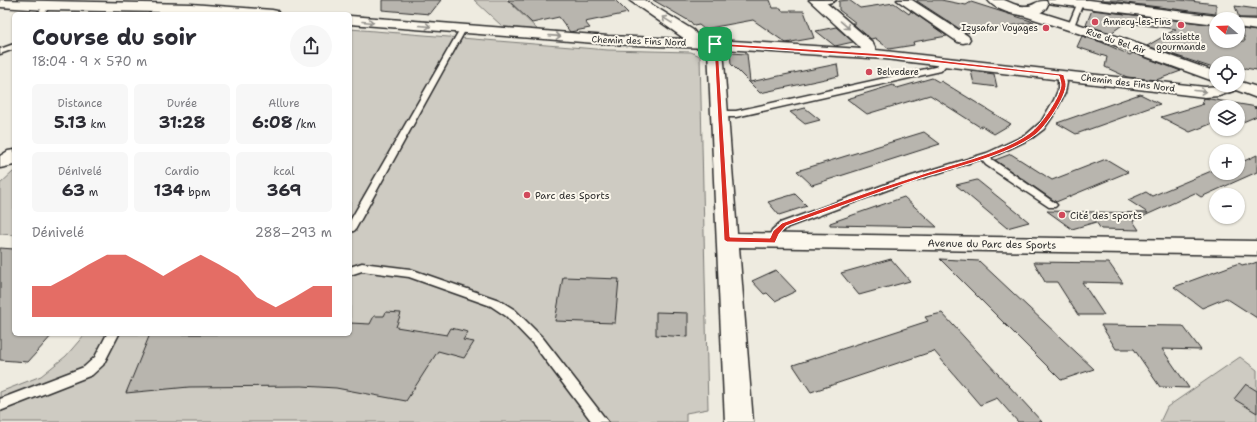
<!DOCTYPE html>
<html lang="fr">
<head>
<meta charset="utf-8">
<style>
  body { margin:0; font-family:"Shantell Sans",sans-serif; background:#f7f7f7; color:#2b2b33; height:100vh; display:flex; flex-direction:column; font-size:15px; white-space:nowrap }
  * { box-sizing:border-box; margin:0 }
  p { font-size:13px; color:#7c7c81 }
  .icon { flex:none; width:22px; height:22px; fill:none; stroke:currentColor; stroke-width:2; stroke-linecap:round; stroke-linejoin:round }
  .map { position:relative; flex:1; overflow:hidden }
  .sheet { position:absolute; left:12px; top:12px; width:340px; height:324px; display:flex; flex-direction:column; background:#fff; border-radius:6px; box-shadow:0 1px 3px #0004 }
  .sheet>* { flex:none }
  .needle { width:26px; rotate:289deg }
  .tools { position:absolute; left:1209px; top:12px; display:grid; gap:8px }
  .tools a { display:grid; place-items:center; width:36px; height:36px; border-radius:50%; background:#fff; box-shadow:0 1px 3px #0004; font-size:20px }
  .pin { position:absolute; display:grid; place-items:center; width:34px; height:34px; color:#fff; margin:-17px; border-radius:8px; box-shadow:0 2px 6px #0006 }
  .round { display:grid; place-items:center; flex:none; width:42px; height:42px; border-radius:21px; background:#f7f7f7 }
  .overview { display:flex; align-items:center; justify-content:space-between; height:68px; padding:0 20px }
  h1 { font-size:22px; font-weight:700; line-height:30px }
  .stats { display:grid; grid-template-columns:repeat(3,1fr); gap:6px; height:68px; padding:4px 20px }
  .stats div { display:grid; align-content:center; border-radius:6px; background:#f7f7f7; text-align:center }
  .stats b { font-size:17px; font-weight:700 }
  .stats small { font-size:11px; font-weight:400 }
  .stats p { font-size:11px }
  .chart { height:112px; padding:8px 20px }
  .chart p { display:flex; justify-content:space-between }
  .chart svg { width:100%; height:72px; margin-top:4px; fill:#d93025; opacity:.7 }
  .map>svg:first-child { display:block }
  .green { fill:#cecbc2; stroke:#7c7b76 }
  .building { fill:#b8b5ae; stroke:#2b2b2b }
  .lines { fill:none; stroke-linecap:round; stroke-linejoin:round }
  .lane-casing { stroke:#2b2b2b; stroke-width:3 }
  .street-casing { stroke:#2b2b2b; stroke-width:3 }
  .primary-casing { stroke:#2b2b2b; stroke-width:3 }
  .lane { fill:#fbf7ec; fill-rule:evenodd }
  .street { fill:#fbf7ec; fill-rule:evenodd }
  .primary { fill:#fbf7ec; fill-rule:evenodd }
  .oneway { stroke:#93918c }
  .route { fill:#d93025; stroke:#fff; fill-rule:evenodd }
  .poi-dot { fill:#d1495b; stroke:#fbf7ec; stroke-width:1.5 }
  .labels { text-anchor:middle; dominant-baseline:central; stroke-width:4; stroke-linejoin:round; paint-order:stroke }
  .far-poi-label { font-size:9px; fill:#2b2b2b; stroke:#fbf7ec; text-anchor:start }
  .far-street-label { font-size:9px; fill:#2b2b2b; stroke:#fbf7ec }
  .poi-label { font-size:10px; fill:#2b2b2b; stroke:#fbf7ec; text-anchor:start }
  .street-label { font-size:10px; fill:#2b2b2b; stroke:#fbf7ec }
</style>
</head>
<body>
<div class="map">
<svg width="1257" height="422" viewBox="0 0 1257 422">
  <rect width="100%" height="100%" fill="#eeebe0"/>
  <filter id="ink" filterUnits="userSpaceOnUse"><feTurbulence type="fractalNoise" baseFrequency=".025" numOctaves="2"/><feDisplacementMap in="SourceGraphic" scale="8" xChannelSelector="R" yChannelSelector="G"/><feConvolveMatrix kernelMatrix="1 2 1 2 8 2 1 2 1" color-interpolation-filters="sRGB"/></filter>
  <g filter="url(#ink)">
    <path class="green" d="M474,0H507L538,30L503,27Z
      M350,29L608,50L691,52L700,56L708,409L686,413V422H0V392L41,376L66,356L85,334H350Z
      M14,171V235L0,234V184Z
      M1240,357L1257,370V422H1160L1167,407Z"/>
    <path class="building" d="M382,0H441L430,14L382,10Z
      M508,0H615L628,13L585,22L590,28L570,32L559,17L532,23Z
      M653,0H770L773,8H781L782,11H804L814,38L786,43L753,20L704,29L699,25L694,26L691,22Z
      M849,0L860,8L894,3L909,14L911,11L947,36L913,42L914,45L889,49L875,38L871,39L852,23H856L839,10V1Z
      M917,0H941L966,5L971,2L1034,22L966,33L917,1Z
      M1101,0H1180L1216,4V14Z
      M1235,6L1257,9V18H1239Z
      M1092,10L1216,25V41H1245L1242,29L1257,31V70L1245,68L1238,73V63H1216V69L1147,46L1176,29L1125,23L1111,33L1086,25Z
      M836,27L853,42L835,46L816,31Z
      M1082,36L1101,42L1130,55L1133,53L1181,71L1156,80L1127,77L1105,67L1107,57L1077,47Z
      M730,53L747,54L750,82L837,64L839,76L760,93L731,64Z
      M971,71L994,74L997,87L974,84Z
      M932,78L939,82L941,81L1011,124L994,134L982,126L980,127L930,95L867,114L847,99L893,85L897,88Z
      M1140,94L1160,104L1076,134L1057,123Z
      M1204,98L1257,107L1254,108L1257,109V116L1243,122L1238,119V107H1216V122L1190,132L1161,117L1204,104L1202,103Z
      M805,108L820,120L805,124L790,112Z
      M924,132L940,144L812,185L797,171Z
      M1011,154L1052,180L1106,159L1128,172L1056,202L995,160Z
      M1257,155V172L1201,197L1195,193L1133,221L1139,230L1101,229L1096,222L1072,229L1047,211L1148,213L1128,200L1146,192L1152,196L1216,169V173H1238V160L1242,162Z
      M977,180L1018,213L1029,222L1007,228L956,185Z
      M795,194L807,206L779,215L768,202Z
      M904,197L937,227L830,225V223Z
      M0,248L14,249V334H53L28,362L0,360Z
      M891,259L910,281L859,295L841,273Z
      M940,259L979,261L1094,369L1061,380Z
      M1034,262L1109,263L1123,283L1082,282L1104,315H1078L1057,282H1045Z
      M1257,262V318L1226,298L1202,308L1174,287L1239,263L1242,265L1246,264L1249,265Z
      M776,270L796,291L775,301L767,293L764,294L752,281Z
      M563,277L619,279L615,323L555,321Z
      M386,312L401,313L396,327L447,335L451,328L468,332L463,340L474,342L464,358L438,351L406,401L336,388L302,386L189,387L126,393L150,334H350V323L370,324L374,316H384Z
      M656,312L688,313V337L656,335Z
      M942,313L1042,422H1018L997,398L980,405L934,351L811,392L793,365L928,321L925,317Z
      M1101,325L1183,326L1201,350L1162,349L1189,388L1160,387L1134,349H1116Z
      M1246,384L1257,391V413L1234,399Z"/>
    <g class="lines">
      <defs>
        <path id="lane" d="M836,0C832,3 820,5 815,2L818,0Z
          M1078,2L1083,3L1074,26L1069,27L1068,26Z
          M45,5L50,6L44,14H37Z
          M463,27L466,29L355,230L350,233V221L460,29Z
          M14,44V49L0,54V49Z
          M937,59H943L945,66L941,71L736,117H720L716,114L720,111H736L935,67L937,66Z
          M1058,73H1064L1065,75L1067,83L1065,93L1053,116L1044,129L1032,138L990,158L1055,203L1057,205L1055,207H1049L986,165L981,159L895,187L788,227L780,234L776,244H768L767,241L772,230L780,223L889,183L987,153L1026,135L1041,122L1054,100L1058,90Z
          M362,263L410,269L499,300L515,310L543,338L608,422H592L534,345L506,316L491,306L409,277L362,271L350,275V267Z
          M107,334H119L103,365L92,375L0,411V399L84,367L95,357Z"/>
        <path id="street" d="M0,0L191,4L272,10L277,11L279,14L47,10L0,7Z
          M629,0H644L693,30L700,39L861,49L860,47L809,0H823L872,42L876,50L1205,87L1238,85V81L1257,87V98L1236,90L1219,96L1205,97L885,59L723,49L737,233L1257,241V255L739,247L753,422H725L708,48L608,44L350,24V16L608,36L685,39Z
          M897,0H912L968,36L970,39L968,42L963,43L958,42Z
          M1020,6L1116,36L1216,72V82L1106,42L1015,13L1013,10L1015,7Z
          M14,150V165L0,168V156L8,151Z"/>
        <path id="primary" d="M988,0C993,0 1000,0 1004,0C1012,3 1017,7 1026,6C1036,6 1035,0 1046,1L1048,4C1042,24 997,14 988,0Z
          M1047,0H1089L1216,16L1221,17L1223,19H1216V24L1054,4L1049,3Z
          M1236,19H1238L1257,20V30L1238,27V19Z"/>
      </defs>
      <use href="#lane" class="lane-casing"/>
      <use href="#street" class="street-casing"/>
      <use href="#primary" class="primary-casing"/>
      <use href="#lane" class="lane"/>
      <use href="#street" class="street"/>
      <use href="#primary" class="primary"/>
    </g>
    <defs><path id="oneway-shaft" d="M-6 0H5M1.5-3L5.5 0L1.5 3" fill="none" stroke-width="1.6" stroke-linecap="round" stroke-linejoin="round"/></defs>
    <g class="oneway">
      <use href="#oneway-shaft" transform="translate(667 20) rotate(-148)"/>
      <use href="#oneway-shaft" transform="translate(368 22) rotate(5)"/>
      <use href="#oneway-shaft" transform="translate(845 25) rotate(41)"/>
      <use href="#oneway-shaft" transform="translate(425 26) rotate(5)"/>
      <use href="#oneway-shaft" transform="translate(555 36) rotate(4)"/>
      <use href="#oneway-shaft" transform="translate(1200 91) rotate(5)"/>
    </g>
  </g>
  <path class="route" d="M714,43L885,54L1061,74L1064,75C1064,78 1066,81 1066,84C1067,96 1045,128 1035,135C1009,155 953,168 921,178C876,193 831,210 786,226L779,234L775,243L727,242L724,240ZM718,46L885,57L1059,76C1060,79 1061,83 1061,85C1060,98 1040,126 1030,133C1001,154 951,164 917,176C871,190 827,207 782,223L773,231L770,238L730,237Z"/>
  <g class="poi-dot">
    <circle cx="1095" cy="22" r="4"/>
    <circle cx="1181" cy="25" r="4"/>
    <circle cx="1046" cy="28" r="4"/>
    <circle cx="869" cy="72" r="4"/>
    <circle cx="527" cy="195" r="4"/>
    <circle cx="1062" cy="215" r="4"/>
  </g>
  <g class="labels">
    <g class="far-poi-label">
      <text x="1103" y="22">Annecy-les-Fins</text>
      <text x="1038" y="28" text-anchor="end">Izysafar Voyages</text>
      <text x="1181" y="37" text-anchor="middle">l'assiette<tspan x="1181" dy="10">gourmande</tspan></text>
      <text x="877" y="72">Belvedere</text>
    </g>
    <g class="far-street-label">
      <text transform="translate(639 41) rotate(2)">Chemin des Fins Nord</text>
      <text transform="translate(1116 41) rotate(19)">Rue du Bel Air</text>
      <text transform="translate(1128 83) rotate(7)">Chemin des Fins Nord</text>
    </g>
    <g class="poi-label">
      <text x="535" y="195">Parc des Sports</text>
      <text x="1070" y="215">Cité des sports</text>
    </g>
    <g class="street-label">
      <text transform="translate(992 244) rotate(1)">Avenue du Parc des Sports</text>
    </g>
  </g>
</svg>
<div class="tools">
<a><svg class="needle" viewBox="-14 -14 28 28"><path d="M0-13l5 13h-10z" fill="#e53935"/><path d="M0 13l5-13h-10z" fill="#7c7c81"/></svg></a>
<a><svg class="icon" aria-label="locate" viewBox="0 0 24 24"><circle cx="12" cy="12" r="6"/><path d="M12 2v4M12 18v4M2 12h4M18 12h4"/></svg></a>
<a><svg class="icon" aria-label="layers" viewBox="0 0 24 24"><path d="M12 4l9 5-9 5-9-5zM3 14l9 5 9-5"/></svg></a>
<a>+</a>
<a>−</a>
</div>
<div class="pin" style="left:715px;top:44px;background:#1e9e55"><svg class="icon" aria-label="arrive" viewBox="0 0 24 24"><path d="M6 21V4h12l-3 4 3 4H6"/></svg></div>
<section class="sheet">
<div class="overview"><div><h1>Course du soir</h1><p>18:04 · 9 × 570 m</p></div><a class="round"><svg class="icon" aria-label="share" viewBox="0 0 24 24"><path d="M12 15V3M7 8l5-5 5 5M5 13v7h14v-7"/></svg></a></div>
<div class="stats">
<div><p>Distance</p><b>5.13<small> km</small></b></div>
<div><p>Durée</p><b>31:28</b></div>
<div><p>Allure</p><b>6:08<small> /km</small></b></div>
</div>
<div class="stats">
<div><p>Dénivelé</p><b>63<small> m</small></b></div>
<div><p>Cardio</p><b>134<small> bpm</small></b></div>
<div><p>kcal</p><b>369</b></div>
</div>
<div class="chart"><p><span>Dénivelé</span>288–293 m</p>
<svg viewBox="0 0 160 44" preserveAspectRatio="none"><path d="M0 44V25L10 25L20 19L30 12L40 6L50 6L60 12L70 19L80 12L90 6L100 12L110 19L120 32L130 38L140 32L150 25L160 25V44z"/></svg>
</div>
</section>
</div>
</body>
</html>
